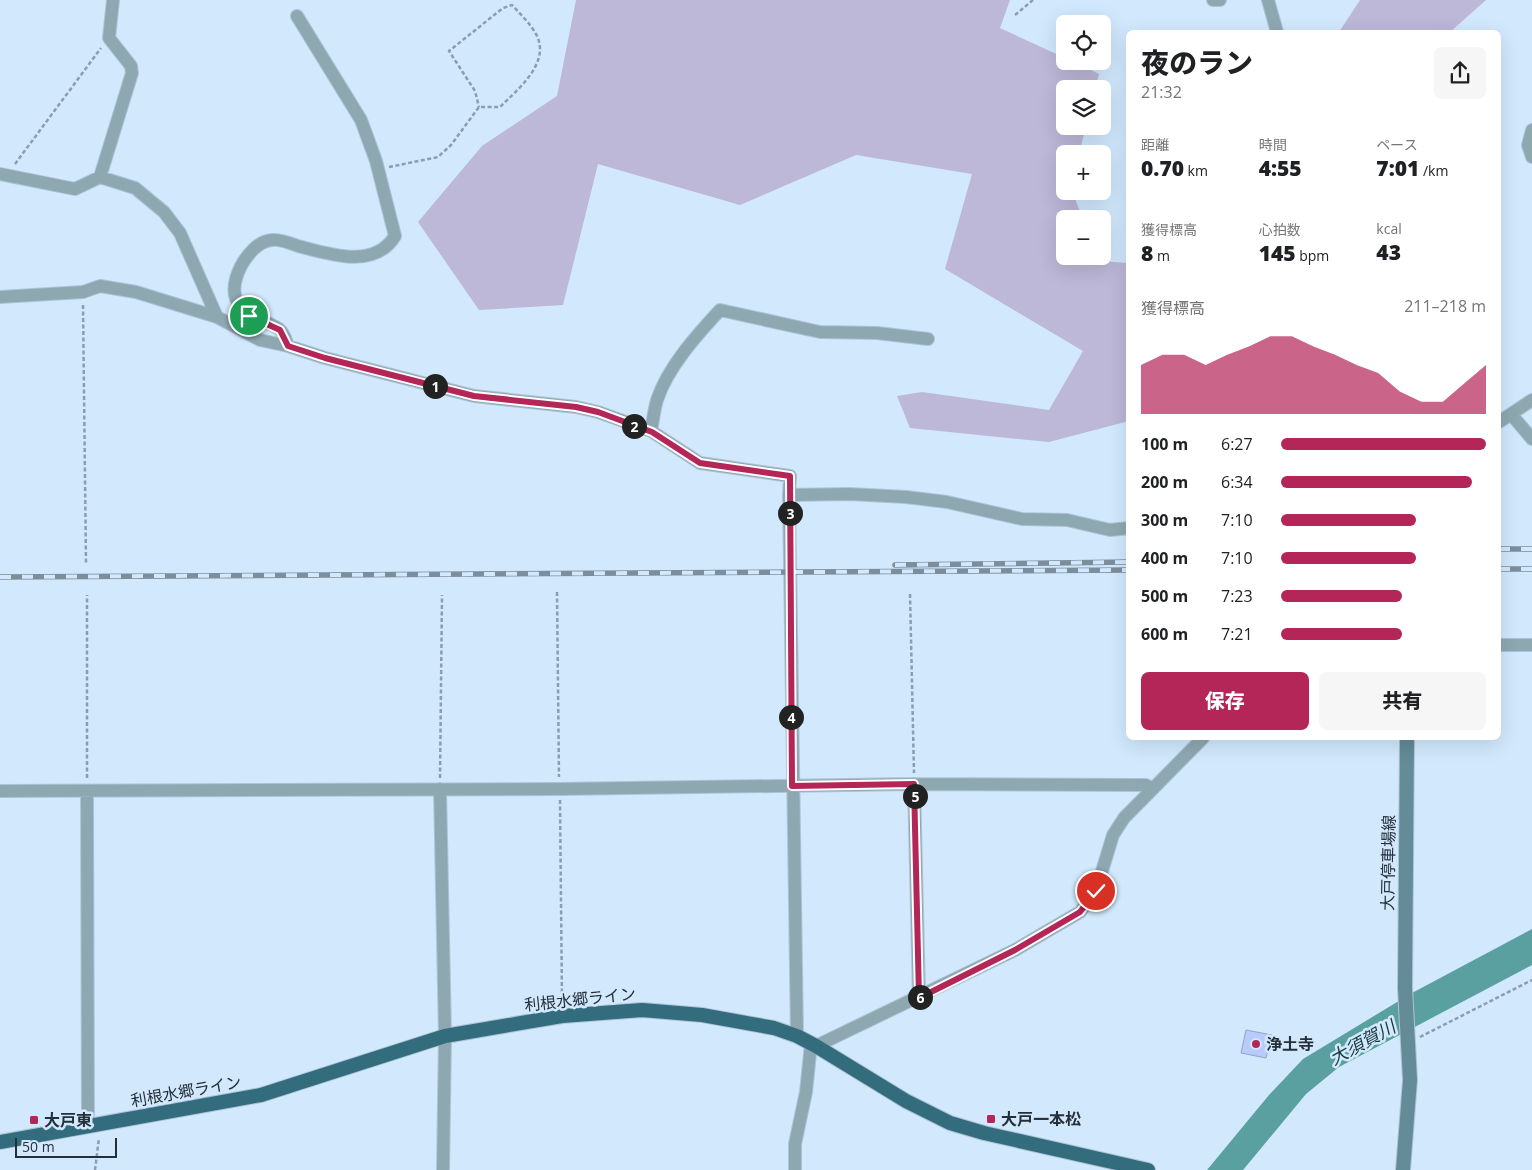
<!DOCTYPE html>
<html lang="ja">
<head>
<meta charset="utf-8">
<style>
  body { margin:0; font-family:"Open Sans","Noto Sans JP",sans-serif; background:#f6f6f6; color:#202124; height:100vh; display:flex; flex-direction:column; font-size:19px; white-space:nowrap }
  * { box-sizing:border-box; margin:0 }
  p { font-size:16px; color:#757577 }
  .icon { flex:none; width:28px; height:28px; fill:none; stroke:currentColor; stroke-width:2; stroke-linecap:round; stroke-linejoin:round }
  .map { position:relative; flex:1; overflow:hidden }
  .panel { position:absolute; left:1126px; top:30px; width:375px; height:710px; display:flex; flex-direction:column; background:#fff; border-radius:8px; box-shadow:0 5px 20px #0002 }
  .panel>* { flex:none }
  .controls { position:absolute; left:1056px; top:15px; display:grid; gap:10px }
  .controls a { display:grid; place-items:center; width:55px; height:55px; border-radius:8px; background:#fff; box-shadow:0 5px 20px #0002; font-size:25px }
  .scale { position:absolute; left:15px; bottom:12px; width:102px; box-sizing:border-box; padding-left:5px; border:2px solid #242f39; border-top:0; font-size:14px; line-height:18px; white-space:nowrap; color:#242f39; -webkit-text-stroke:4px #d1e8fd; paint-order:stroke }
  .pin { position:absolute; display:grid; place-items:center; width:42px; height:42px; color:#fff; margin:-21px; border:2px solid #fff; border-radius:50%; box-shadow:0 1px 5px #0007 }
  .km { position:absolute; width:25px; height:25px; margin:-12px; border-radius:50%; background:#222; color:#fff; font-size:14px; line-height:25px; text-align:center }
  .round { display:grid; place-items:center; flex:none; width:52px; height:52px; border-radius:8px; background:#f6f6f6 }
  .head { display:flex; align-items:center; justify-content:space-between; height:85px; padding:0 15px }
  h1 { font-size:28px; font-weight:800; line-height:38px }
  .stats { display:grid; grid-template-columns:repeat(3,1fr); gap:8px; height:85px; padding:5px 15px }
  .stats div { display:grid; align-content:center }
  .stats b { font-size:21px; font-weight:800 }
  .stats small { font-size:14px; font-weight:400 }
  .stats p { font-size:14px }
  .chart { height:140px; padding:10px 15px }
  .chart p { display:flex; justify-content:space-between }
  .chart svg { width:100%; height:90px; margin-top:5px; fill:#b42558; opacity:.7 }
  .primary-button { display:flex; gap:10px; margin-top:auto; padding:10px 15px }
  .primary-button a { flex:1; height:58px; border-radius:8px; background:#b42558; color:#fff; font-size:20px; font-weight:800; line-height:58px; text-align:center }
  .primary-button a+a { background:#f6f6f6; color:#202124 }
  ul { padding:0 15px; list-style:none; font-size:16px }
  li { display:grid; grid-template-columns:80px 60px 1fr; align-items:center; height:38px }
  li i { height:12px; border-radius:6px; background:#b42558 }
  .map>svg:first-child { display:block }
  .green { fill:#bdb7d8 }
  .water { fill:#5ba0a0 }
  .building { fill:#b9cbfb; stroke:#97a2c1 }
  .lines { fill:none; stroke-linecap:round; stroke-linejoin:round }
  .minor-casing { stroke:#aec3d6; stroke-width:14 }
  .secondary-casing { stroke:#aec3d6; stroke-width:16 }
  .trunk-casing { stroke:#aec3d6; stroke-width:16 }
  .path { stroke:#8b9dae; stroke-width:2.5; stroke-dasharray:4 2.5; stroke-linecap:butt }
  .minor { stroke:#8ea8b1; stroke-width:12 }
  .secondary { stroke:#638b98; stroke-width:14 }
  .trunk { stroke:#336c7d; stroke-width:14 }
  .rail-casing { stroke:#7c8d9c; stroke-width:5.5 }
  .rail { stroke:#d1e8fd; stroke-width:4; stroke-dasharray:11; stroke-linecap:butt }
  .route-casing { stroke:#fff; stroke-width:10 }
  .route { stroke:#b42558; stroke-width:6 }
  .poi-dot { fill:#b42558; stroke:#d1e8fd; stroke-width:2 }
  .labels { text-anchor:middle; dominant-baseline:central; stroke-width:5; stroke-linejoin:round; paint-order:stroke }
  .street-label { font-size:16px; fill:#242f39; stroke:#d1e8fd }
  .poi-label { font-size:16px; font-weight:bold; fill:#242f39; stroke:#d1e8fd; text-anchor:start }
  .water-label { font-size:18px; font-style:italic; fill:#163939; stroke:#d1e8fd }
</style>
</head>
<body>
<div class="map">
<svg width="1532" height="1170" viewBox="0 0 1532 1170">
  <rect width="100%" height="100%" fill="#d1e8fd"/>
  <path class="green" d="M576,0H1010L1000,28L1065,58V61H1073L1099,74L1095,89H1065V126H1086L1079,154H1065V191H1072L1083,219H1065V256H1098L1099,261L1129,263V421L1049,442L910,428L897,396L922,392L1049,410L1083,351L945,269L972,174L856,155L740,205L598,164L563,305L479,310L418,222L482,146L557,96Z
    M1360,0H1486L1450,32H1339Z"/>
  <path class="water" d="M1532,929V965L1339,1067L1306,1094L1243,1170H1207L1269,1095L1303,1059L1412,993Z"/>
  <path class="building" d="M1246,1030L1272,1035L1266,1058L1241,1053Z"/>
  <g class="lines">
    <defs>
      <path id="minor" d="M1213,0H1220
        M1268,0L1277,32
        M1532,130L1528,145L1532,157
        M0,174L75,189L100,177L135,188L164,212L180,233L217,317
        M100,177L132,73L131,66L109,38L113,0
        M0,297L83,292L100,286L136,292L217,317L260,340L288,346L325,358L474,396L576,407L598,412L651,431L700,463L790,476L789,495
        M288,346C286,340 284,333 279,329C265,319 244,319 236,299C232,288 236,276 241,266C247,255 258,241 272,240C280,239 290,243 298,246C329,254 374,270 395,236L376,161L361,120L297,16
        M1511,414L1532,439
        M1499,422L1532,400
        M651,431C653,421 654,410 657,400C668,367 696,336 720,310L820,332L877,333L928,339
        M1499,645H1532
        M914,784L919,998
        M440,789L445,1036L443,1170
        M0,791L559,789L914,784L1146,785L1151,789
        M87,791L88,1127
        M797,1036L789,495L849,494L906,497L947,502L1022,519L1067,520L1110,530L1129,528
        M816,1046L1015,950L1080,912L1096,891L1113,835L1124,818L1203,738
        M795,1170V1144L806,1092L811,1044"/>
      <path id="secondary" d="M1403,1170L1410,1080L1405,988L1407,738"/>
      <path id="trunk" d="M0,1142L261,1095L445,1036L562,1016L642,1010L702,1015L774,1028L797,1036L816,1046L906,1101L950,1123L984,1133L1148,1170"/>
    </defs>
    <use href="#minor" class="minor-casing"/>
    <use href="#secondary" class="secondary-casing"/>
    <use href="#trunk" class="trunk-casing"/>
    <path class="path" d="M1015,15L1033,0
      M15,164L101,48
      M389,167L438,157L451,145L479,107H500C517,90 550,64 537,36C531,24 521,15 512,5L503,8L449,51L475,91L479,107
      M83,305L86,563
      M557,592L559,777
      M910,594L914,773
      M87,778V595
      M440,778L442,595
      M560,800L562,1002
      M1420,1037L1532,980
      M95,1170L99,1138"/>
    <use href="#minor" class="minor"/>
    <use href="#secondary" class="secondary"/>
    <use href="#trunk" class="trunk"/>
    <defs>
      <path id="rail" d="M1499,549H1532
        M895,565L1129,562
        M1499,569H1532
        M0,577L1129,570"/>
    </defs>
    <use href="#rail" class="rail-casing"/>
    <use href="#rail" class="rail"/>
  </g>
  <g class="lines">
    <defs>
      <path id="route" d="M249,316L280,330L288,346L325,358L474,396L576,407L598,412L652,432L700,463L790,476L792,786L914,784L919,998L1015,950L1080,912L1096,891"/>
    </defs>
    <use href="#route" class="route-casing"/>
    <use href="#route" class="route"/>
  </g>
  <g class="poi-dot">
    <circle cx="1256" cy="1044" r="5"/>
    <rect x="986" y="1114" width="10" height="10" rx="2.5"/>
    <rect x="29" y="1115" width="10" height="10" rx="2.5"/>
  </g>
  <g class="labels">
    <g class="street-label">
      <text transform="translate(1388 863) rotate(-89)">大戸停車場線</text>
      <text transform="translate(580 999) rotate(-6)">利根水郷ライン</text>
      <text transform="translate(186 1091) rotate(-10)">利根水郷ライン</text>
    </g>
    <g class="poi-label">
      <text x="1266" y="1044">浄土寺</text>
      <text x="1001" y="1119">大戸一本松</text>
      <text x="44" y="1120">大戸東</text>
    </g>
    <g class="water-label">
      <text transform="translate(1362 1042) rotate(-29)">大須賀川</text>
    </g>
  </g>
</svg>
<div class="controls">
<a><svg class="icon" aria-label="locate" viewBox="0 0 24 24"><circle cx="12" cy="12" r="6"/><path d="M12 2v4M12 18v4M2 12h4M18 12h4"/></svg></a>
<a><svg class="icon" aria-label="layers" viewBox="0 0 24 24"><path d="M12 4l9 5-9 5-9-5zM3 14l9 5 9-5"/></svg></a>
<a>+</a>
<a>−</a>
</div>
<div class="scale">50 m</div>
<div class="pin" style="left:249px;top:316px;background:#1e9e55"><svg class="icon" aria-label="arrive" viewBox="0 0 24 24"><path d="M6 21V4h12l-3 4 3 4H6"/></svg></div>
<div class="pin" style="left:1096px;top:891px;background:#d93025"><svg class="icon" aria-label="check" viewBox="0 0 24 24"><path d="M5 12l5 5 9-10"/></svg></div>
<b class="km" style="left:435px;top:386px">1</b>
<b class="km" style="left:634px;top:426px">2</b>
<b class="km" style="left:790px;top:513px">3</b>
<b class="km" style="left:791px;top:717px">4</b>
<b class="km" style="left:915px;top:796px">5</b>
<b class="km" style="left:920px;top:997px">6</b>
<section class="panel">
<div class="head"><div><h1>夜のラン</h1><p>21:32</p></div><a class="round"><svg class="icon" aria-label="share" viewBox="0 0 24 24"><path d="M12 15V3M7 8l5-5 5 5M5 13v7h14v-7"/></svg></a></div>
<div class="stats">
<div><p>距離</p><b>0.70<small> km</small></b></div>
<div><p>時間</p><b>4:55</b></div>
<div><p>ペース</p><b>7:01<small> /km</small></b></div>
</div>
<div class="stats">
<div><p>獲得標高</p><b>8<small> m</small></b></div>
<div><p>心拍数</p><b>145<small> bpm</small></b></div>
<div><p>kcal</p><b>43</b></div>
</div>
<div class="chart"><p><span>獲得標高</span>211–218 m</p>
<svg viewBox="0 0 160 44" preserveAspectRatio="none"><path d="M0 44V20L10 15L20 15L30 20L40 15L50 11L60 6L70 6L80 11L90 15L100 20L110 24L120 33L130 38L140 38L150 29L160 20V44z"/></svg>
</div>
<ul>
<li><b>100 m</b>6:27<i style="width:100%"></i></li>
<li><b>200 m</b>6:34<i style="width:93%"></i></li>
<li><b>300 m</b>7:10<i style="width:66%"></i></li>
<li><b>400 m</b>7:10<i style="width:66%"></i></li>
<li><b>500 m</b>7:23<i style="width:59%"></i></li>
<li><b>600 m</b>7:21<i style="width:59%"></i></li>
</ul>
<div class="primary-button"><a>保存</a><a>共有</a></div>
</section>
</div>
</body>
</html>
